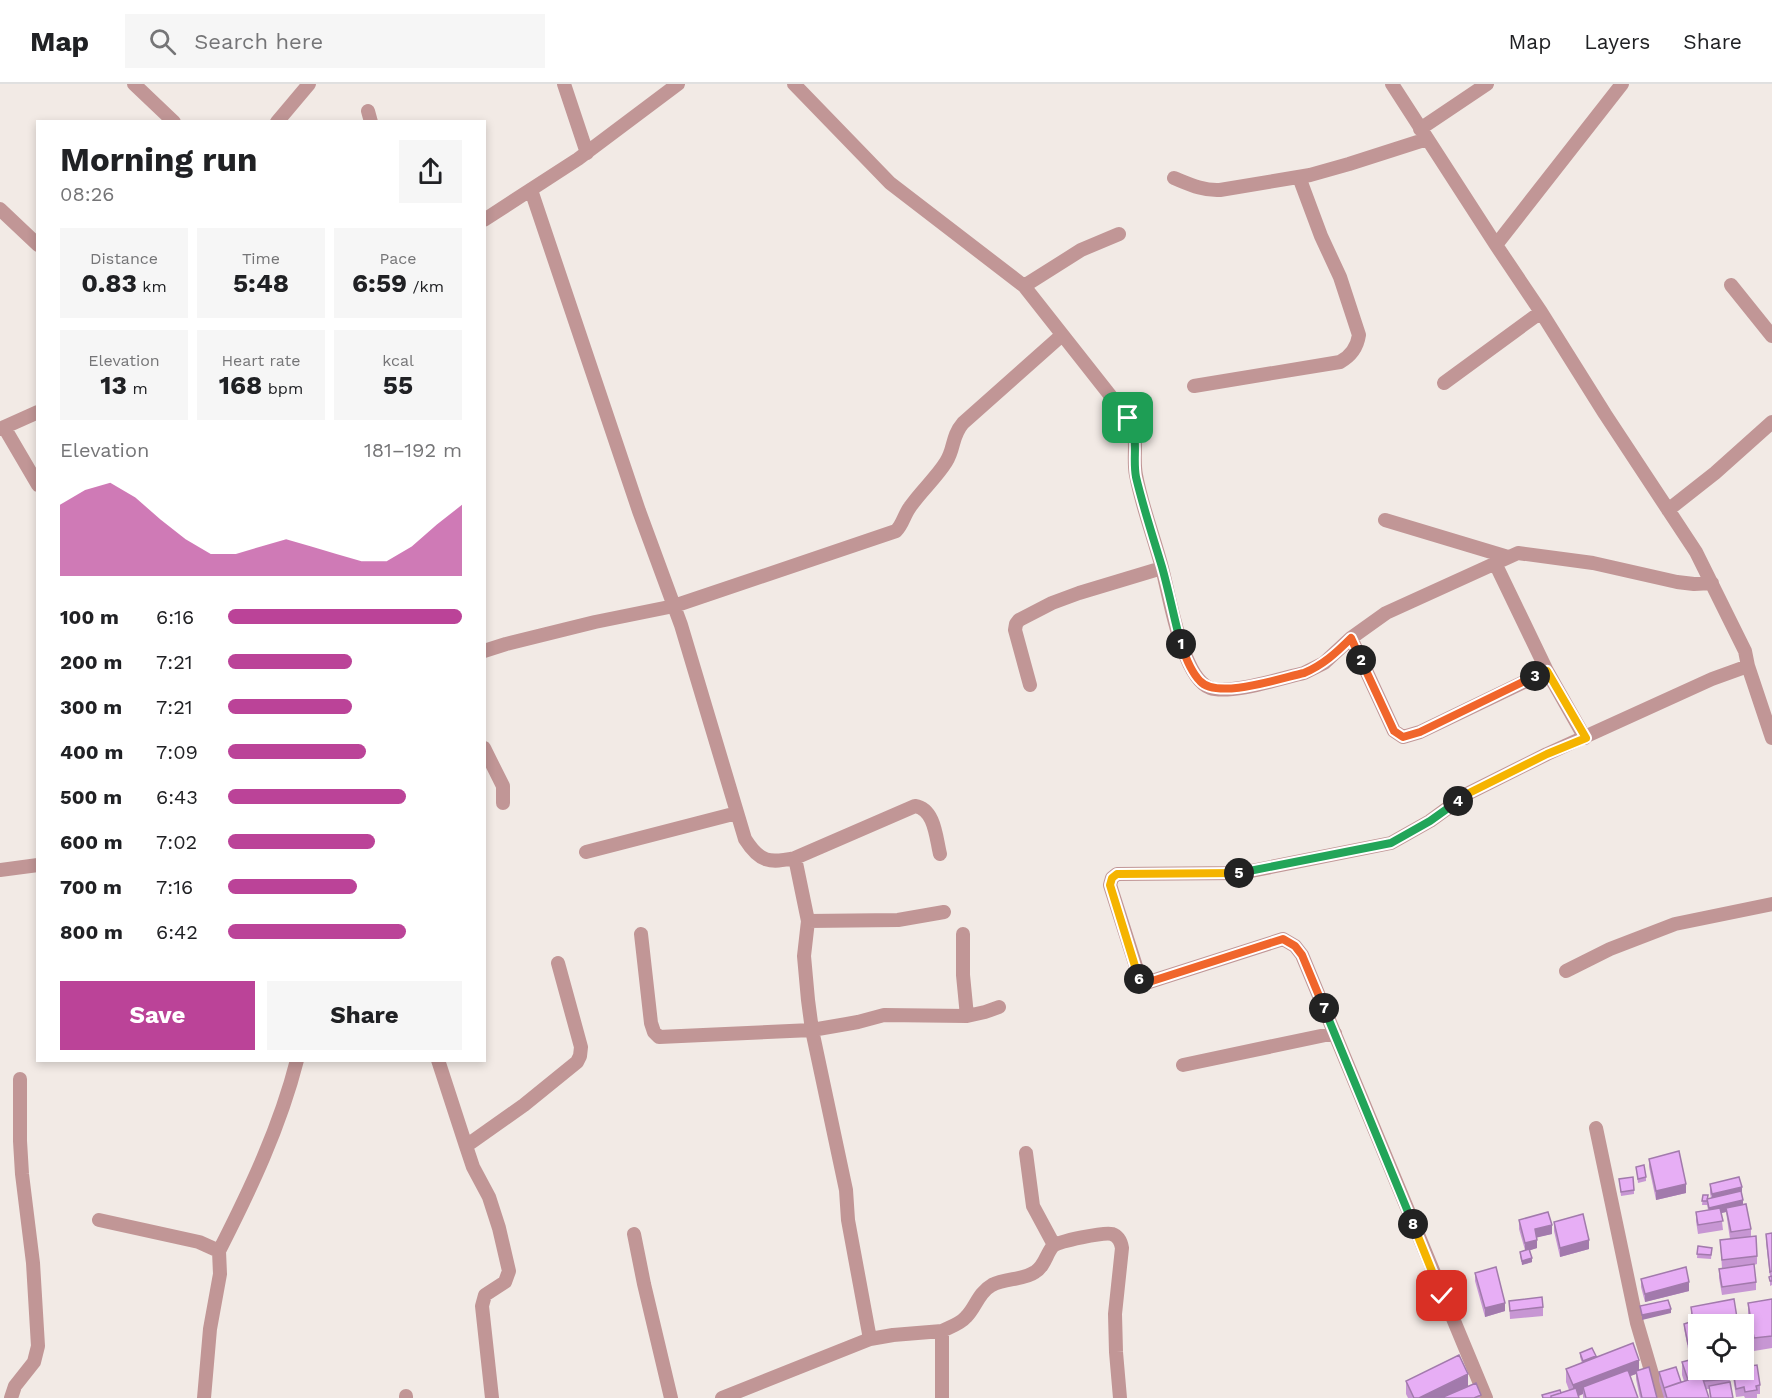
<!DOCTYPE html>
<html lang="en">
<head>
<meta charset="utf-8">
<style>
  body { margin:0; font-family:"Work Sans",sans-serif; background:#f6f6f6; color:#202124; height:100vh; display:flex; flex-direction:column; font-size:22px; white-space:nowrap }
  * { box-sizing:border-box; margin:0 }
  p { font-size:20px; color:#757577 }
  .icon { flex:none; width:33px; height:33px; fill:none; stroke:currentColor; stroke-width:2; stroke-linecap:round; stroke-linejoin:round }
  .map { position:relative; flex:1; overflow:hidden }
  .drawer { position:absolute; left:36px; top:36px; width:450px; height:942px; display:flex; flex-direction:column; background:#fff; border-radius:0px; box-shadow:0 3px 9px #0003 }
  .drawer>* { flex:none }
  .controls { position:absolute; left:1688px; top:1230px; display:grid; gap:12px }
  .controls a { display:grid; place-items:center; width:66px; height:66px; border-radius:0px; background:#fff; box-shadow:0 3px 9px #0003; font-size:30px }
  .pin { position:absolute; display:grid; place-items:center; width:51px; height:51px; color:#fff; margin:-26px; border-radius:12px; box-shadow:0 3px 9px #0006 }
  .km { position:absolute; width:30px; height:30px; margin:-15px; border-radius:50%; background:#222; color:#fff; font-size:16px; line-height:30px; text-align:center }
  .round { display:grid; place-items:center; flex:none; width:63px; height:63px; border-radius:0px; background:#f6f6f6 }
  .head { display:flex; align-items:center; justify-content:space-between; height:102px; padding:0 24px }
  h1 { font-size:33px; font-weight:700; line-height:45px }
  .metrics { display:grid; grid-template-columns:repeat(3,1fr); gap:9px; height:102px; padding:6px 24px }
  .metrics div { display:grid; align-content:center; border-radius:0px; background:#f6f6f6; text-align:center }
  .metrics b { font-size:26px; font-weight:700 }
  .metrics small { font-size:16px; font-weight:400 }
  .metrics p { font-size:16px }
  .chart { height:168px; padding:12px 24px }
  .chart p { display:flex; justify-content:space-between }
  .chart svg { width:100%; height:108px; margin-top:6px; fill:#bb4398; opacity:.7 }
  .cta { display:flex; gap:12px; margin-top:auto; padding:12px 24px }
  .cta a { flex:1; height:69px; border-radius:0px; background:#bb4398; color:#fff; font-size:24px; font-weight:700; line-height:69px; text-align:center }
  .cta a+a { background:#f6f6f6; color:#202124 }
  ul { padding:0 24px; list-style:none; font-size:20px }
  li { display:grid; grid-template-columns:96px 72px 1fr; align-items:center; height:45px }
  li i { height:15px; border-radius:8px; background:#bb4398 }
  header { display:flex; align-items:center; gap:36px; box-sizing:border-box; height:84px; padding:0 30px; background:#fff; border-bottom:2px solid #e0e0e0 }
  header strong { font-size:28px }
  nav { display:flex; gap:33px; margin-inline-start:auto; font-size:21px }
  .search { width:420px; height:54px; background:#f6f6f6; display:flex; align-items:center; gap:15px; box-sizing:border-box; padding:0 21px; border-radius:0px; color:#757577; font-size:22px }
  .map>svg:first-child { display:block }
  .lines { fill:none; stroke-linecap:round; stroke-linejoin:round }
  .minor { stroke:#c19696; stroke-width:14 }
  .wall { fill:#c796d3 }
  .shaded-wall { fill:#a27aac }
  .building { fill:#e7aef5; stroke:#a27aac; stroke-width:1.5 }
  .split-1-casing { stroke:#fff; stroke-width:12 }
  .split-2-casing { stroke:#fff; stroke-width:12 }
  .split-3-casing { stroke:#fff; stroke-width:12 }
  .split-4-casing { stroke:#fff; stroke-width:12 }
  .split-5-casing { stroke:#fff; stroke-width:12 }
  .split-6-casing { stroke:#fff; stroke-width:12 }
  .split-7-casing { stroke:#fff; stroke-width:12 }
  .split-8-casing { stroke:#fff; stroke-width:12 }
  .split-9-casing { stroke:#fff; stroke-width:12 }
  .split-1 { stroke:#22a559; stroke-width:8 }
  .split-2 { stroke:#f0652b; stroke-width:8 }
  .split-3 { stroke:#f0652b; stroke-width:8 }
  .split-4 { stroke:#f5b400; stroke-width:8 }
  .split-5 { stroke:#22a559; stroke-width:8 }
  .split-6 { stroke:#f5b400; stroke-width:8 }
  .split-7 { stroke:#f0652b; stroke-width:8 }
  .split-8 { stroke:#22a559; stroke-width:8 }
  .split-9 { stroke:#f5b400; stroke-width:8 }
</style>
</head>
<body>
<header>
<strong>Map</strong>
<div class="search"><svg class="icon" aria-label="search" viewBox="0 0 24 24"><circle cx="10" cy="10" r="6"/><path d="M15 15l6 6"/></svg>Search here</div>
<nav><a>Map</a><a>Layers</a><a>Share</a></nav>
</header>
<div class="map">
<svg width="1772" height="1314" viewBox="0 0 1772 1314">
  <rect width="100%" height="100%" fill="#f2eae5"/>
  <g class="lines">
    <path class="minor" d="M134,0L174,38
      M564,0L587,69
      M794,0L890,99L1024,202L1128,334C1140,352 1132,371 1136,391C1142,423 1154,453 1162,484C1169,510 1182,594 1210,604C1230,611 1282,594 1304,589L1324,579L1351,554L1386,529L1518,469L1593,479L1677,498L1694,500L1712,499
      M1392,0L1496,161L1541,228L1605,330L1696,468L1745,567L1748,582L1772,654
      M368,27L371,38
      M277,38L309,0
      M1420,45L1487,0
      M1174,94C1189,100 1203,107 1220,106L1310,91L1349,80L1427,55
      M531,106L639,427L681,541L745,755C760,779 770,779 795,774L808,837L804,872L808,916L812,946L846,1106L848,1136L870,1255L893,1251L942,1247V1314
      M0,125L38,161
      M484,136L578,75L678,0
      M1496,161L1622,0
      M1731,201L1772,252
      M1024,202L1081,166L1119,150
      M1444,299L1541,228
      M1194,302L1340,278C1351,272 1357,264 1359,251L1340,193L1321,152L1299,93
      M4,343L38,401
      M0,345L38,328
      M1668,426L1715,389L1772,338
      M1385,436L1508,473
      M1495,479L1547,587L1585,654
      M1351,554L1394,647L1403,653L1420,648L1547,587
      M484,567L506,560L595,538L674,522L896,447C903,440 904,431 910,423C921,407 936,394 946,378C955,364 951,353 963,339L1062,251
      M1030,601L1015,546L1016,540L1019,536L1052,519L1079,509L1162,484
      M484,664L503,702V719
      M586,768L737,729
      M795,774L915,722C935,725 936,754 940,770
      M0,786L38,781
      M808,837L898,836L944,828
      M641,850L651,939L654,948L659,953L812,946L858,938L884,931L967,932L985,928L999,923
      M963,850V891L967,932
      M1566,887L1610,865L1675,840L1772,820
      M438,976L466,1062L524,1021L577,978L580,972L581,963L558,879
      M1183,981L1335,949
      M1596,1044L1637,1239L1659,1314
      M466,1062L473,1083L489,1113L499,1144L509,1187L505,1198L485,1211L482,1222L492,1314
      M1026,1069L1033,1122L1054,1161
      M99,1136L199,1158L219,1167L220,1190L210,1245L204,1314
      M634,1150L644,1200L671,1314
      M219,1167C250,1106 280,1043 297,976
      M942,1247C950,1243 960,1240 966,1233C976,1223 978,1209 992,1201C1005,1194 1024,1196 1035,1188C1045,1182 1046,1170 1053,1162C1059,1157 1104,1148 1112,1150C1118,1152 1121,1158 1122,1164L1115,1230L1116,1268L1120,1314
      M11,1314L15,1302L34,1278L38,1262L33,1179L22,1090L20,1057V995
      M406,1314V1312
      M722,1314L870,1255
      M1486,1314L1302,871L1295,862L1283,855L1149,898L1140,895L1110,801L1112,794L1117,790L1241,789L1391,759L1430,737L1467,710L1547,670L1712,595L1748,582"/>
  </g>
  <path class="wall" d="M1649,1075L1686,1109L1656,1116L1649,1083Z
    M1636,1083L1646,1093V1097L1638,1099Z
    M1619,1095L1634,1106V1110L1621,1112Z
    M1710,1100L1742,1111L1743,1120L1751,1145V1152L1757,1172V1180L1754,1181L1756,1198V1206L1722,1211L1719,1194V1185L1732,1183L1722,1184L1720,1156L1730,1155L1726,1128L1721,1129L1723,1146L1698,1150L1696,1137V1128L1708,1126L1707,1120V1121H1702L1703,1111L1707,1115L1711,1114L1710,1109Z
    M1519,1136L1552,1150L1537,1153V1164L1530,1166L1532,1178L1522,1181L1520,1172V1168L1525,1166L1519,1145Z
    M1554,1138L1589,1165L1560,1173L1554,1147Z
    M1772,1149V1201L1770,1202V1193L1766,1158V1150Z
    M1698,1162L1712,1164L1711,1175L1697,1174Z
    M1475,1189L1505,1227L1485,1233L1475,1197Z
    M1641,1195L1689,1207L1645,1218L1641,1203Z
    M1772,1215V1264L1754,1267L1748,1232V1219Z
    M1509,1217L1543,1223V1232L1510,1235Z
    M1691,1223L1698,1240V1273H1696L1694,1263L1688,1265L1684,1244V1240L1695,1258L1691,1235Z
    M1580,1269L1639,1286L1657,1314H1640L1636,1295V1290L1630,1292L1638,1314H1583V1310L1579,1312V1314H1542V1311L1561,1309L1569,1306L1566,1298V1285L1582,1279L1580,1273Z
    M1682,1278L1703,1296V1286H1729L1730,1298L1733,1314H1710L1709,1305H1706L1709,1314H1664L1659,1297V1288L1681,1298L1684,1297L1682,1291Z
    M1733,1286L1760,1301V1310H1757V1314H1745L1744,1312L1736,1313L1733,1293Z
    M1406,1297L1468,1302L1481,1314H1408L1406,1310Z"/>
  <path class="shaded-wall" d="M1686,1100V1109L1656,1116V1107Z
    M1742,1103V1111L1712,1118V1110Z
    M1743,1116V1124H1726V1128L1709,1132V1124Z
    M1552,1141V1150L1535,1154V1145Z
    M1537,1156V1164L1525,1168V1159Z
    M1589,1156V1165L1560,1173V1164Z
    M1532,1174V1178L1522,1181V1177Z
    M1689,1198V1207L1645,1218V1210Z
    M1505,1219V1227L1485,1233V1224Z
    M1671,1225V1229L1642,1236V1231Z
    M1695,1259V1263L1688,1265V1260Z
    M1639,1276V1288L1636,1287V1290L1585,1309L1583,1303V1310L1573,1314V1301Z
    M1468,1290V1302L1444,1314H1419Z"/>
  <path class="building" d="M1679,1067L1686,1100L1656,1107L1649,1075Z
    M1644,1081L1646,1093L1638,1095L1636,1083Z
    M1633,1093L1634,1106L1621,1108L1619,1095Z
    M1739,1093L1742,1103L1712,1110L1710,1100Z
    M1741,1107L1743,1116L1709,1124L1707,1115Z
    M1703,1111H1708L1707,1117H1702Z
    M1746,1120L1751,1145L1731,1148L1726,1124Z
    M1720,1124L1723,1137L1698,1141L1696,1128Z
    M1548,1128L1552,1141L1535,1145L1537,1156L1525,1159L1519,1136Z
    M1583,1130L1589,1156L1560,1164L1554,1138Z
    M1772,1149V1187L1770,1188L1766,1150Z
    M1756,1152L1757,1172L1722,1176L1720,1156Z
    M1698,1162L1712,1164L1711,1171L1697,1170Z
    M1529,1165L1532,1174L1522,1177L1520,1168Z
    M1754,1180L1756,1198L1722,1203L1719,1185Z
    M1496,1183L1505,1219L1485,1224L1475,1189Z
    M1686,1183L1689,1198L1645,1210L1641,1195Z
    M1772,1192V1197H1770L1769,1193Z
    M1542,1213L1543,1223L1510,1227L1509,1217Z
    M1734,1215L1738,1240H1698V1249L1695,1250L1691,1223Z
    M1772,1215V1252L1754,1254L1748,1219Z
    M1668,1216L1671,1225L1642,1231L1640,1222Z
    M1690,1238L1695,1259L1688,1260L1684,1240Z
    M1698,1257V1264H1696L1694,1258Z
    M1633,1259L1639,1276L1573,1301L1566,1285Z
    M1592,1264L1596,1272L1583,1277L1580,1269Z
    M1459,1271L1468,1290L1419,1314H1414L1406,1297Z
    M1697,1274L1698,1278V1286H1700L1709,1314H1667L1664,1304L1688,1296L1682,1278Z
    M1757,1281L1760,1301L1756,1302L1757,1306L1745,1308L1744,1303L1736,1305L1733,1286H1743V1283Z
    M1649,1283L1657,1314H1642L1636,1287Z
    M1676,1283L1681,1298L1664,1304L1659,1288Z
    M1628,1286L1638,1314H1586L1583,1303Z
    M1703,1286H1729L1730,1295L1704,1297Z
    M1730,1298L1733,1314H1711L1709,1302Z
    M1476,1299L1481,1311L1474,1314H1441Z
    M1576,1304L1579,1314H1551V1312Z
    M1560,1306L1561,1309L1551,1312V1314H1543L1542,1311Z"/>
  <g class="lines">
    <defs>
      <path id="split-1" d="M1128,334C1140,353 1132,372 1136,393C1143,423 1153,453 1162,483C1169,508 1174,534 1181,560"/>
      <path id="split-2" d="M1181,560C1185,572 1191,588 1200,597C1217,616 1281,594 1304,589C1323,581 1336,569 1351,554L1361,576"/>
      <path id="split-3" d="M1361,576L1394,647L1403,653L1420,648L1535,592"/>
      <path id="split-4" d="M1458,717L1467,710L1547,670L1586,654L1547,587L1535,592"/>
      <path id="split-5" d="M1239,789L1391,759L1430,737L1458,717"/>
      <path id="split-6" d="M1139,895L1110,801L1112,794L1117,790L1239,789"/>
      <path id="split-7" d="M1139,895L1149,898L1283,855L1295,862L1302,871L1324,924"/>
      <path id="split-8" d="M1324,924L1413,1140"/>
      <path id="split-9" d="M1413,1140L1442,1212"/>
    </defs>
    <use href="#split-1" class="split-1-casing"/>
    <use href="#split-2" class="split-2-casing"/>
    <use href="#split-3" class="split-3-casing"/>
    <use href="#split-4" class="split-4-casing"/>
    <use href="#split-5" class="split-5-casing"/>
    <use href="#split-6" class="split-6-casing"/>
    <use href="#split-7" class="split-7-casing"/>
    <use href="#split-8" class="split-8-casing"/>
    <use href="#split-9" class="split-9-casing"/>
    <use href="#split-1" class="split-1"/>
    <use href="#split-2" class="split-2"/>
    <use href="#split-3" class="split-3"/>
    <use href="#split-4" class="split-4"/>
    <use href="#split-5" class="split-5"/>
    <use href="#split-6" class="split-6"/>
    <use href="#split-7" class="split-7"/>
    <use href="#split-8" class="split-8"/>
    <use href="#split-9" class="split-9"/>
  </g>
</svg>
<div class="controls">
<a><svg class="icon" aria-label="locate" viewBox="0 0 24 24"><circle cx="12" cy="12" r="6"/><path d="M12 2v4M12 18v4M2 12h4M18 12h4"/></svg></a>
</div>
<div class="pin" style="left:1128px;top:334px;background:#1e9e55"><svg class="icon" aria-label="arrive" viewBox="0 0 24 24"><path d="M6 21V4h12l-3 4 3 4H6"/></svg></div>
<div class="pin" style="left:1442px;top:1212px;background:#d93025"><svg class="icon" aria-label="check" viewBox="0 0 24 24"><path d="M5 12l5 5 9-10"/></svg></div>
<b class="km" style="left:1181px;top:560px">1</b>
<b class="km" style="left:1361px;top:576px">2</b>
<b class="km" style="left:1535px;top:592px">3</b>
<b class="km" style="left:1458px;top:717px">4</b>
<b class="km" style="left:1239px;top:789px">5</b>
<b class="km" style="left:1139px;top:895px">6</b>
<b class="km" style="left:1324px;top:924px">7</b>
<b class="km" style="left:1413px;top:1140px">8</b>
<section class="drawer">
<div class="head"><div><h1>Morning run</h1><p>08:26</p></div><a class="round"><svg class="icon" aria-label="share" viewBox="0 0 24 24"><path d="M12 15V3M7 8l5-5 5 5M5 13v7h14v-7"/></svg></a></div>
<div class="metrics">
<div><p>Distance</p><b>0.83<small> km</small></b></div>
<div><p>Time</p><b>5:48</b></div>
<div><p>Pace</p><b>6:59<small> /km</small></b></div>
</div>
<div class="metrics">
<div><p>Elevation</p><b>13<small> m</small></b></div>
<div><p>Heart rate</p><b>168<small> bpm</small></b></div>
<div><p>kcal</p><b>55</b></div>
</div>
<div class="chart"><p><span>Elevation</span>181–192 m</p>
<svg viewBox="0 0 160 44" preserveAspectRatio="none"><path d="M0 44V15L10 9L20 6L30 12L40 21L50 29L60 35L70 35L80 32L90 29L100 32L110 35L120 38L130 38L140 32L150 23L160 15V44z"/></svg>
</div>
<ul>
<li><b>100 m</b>6:16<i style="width:100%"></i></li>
<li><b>200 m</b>7:21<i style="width:53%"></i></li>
<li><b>300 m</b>7:21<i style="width:53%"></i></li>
<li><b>400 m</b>7:09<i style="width:59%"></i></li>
<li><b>500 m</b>6:43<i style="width:76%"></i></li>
<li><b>600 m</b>7:02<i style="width:63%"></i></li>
<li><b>700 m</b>7:16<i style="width:55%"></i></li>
<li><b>800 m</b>6:42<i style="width:76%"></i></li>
</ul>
<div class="cta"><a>Save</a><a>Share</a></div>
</section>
</div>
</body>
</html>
